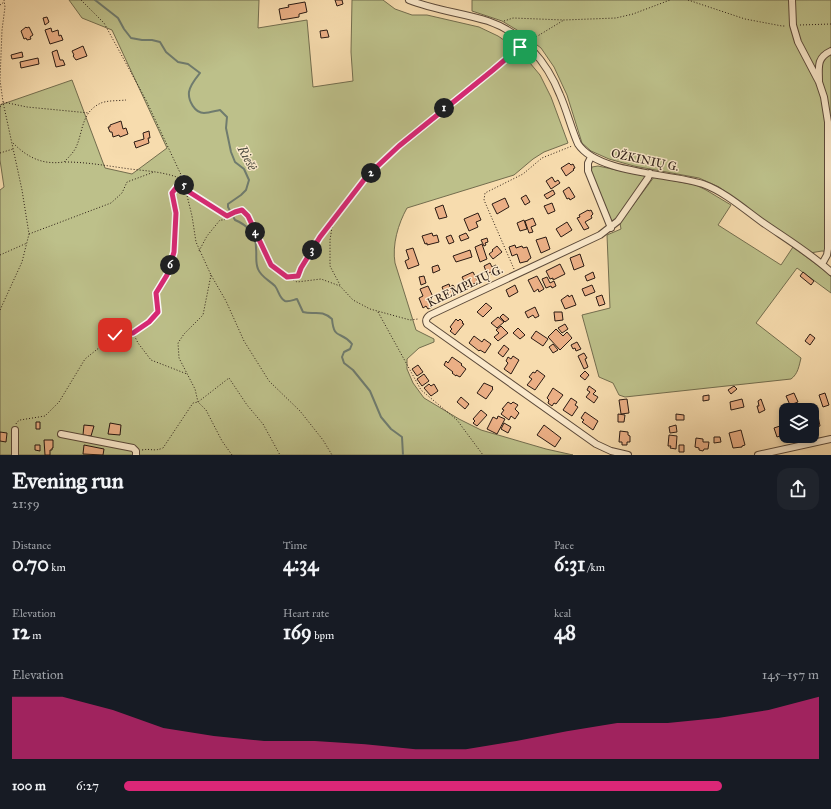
<!DOCTYPE html>
<html lang="en">
<head>
<meta charset="utf-8">
<style>
  body { margin:0; font-family:"IM FELL Great Primer",serif; background:#20242c; color:#f1f3f6; height:100vh; display:flex; flex-direction:column; font-size:15px; white-space:nowrap }
  * { box-sizing:border-box; margin:0 }
  p { font-size:13px; color:#9ea1a6 }
  .icon { flex:none; width:22px; height:22px; fill:none; stroke:currentColor; stroke-width:2; stroke-linecap:round; stroke-linejoin:round }
  .map { position:relative; height:455px; overflow:hidden }
  .details { display:flex; flex-direction:column; background:#171b24; flex:1 }
  .details>* { flex:none }
  .fabs { position:absolute; left:779px; top:403px; display:grid; gap:8px }
  .fabs a { display:grid; place-items:center; width:40px; height:40px; border-radius:8px; background:#171b24; box-shadow:0 2px 6px #0003; font-size:20px }
  .pin { position:absolute; display:grid; place-items:center; width:34px; height:34px; color:#fff; margin:-17px; border-radius:8px; box-shadow:0 2px 6px #0006 }
  .km { position:absolute; width:20px; height:20px; margin:-10px; border-radius:50%; background:#222; color:#fff; font-size:11px; line-height:20px; text-align:center }
  .round { display:grid; place-items:center; flex:none; width:42px; height:42px; border-radius:12px; background:#20242c }
  .head { display:flex; align-items:center; justify-content:space-between; height:68px; padding:0 12px }
  h1 { font-size:22px; font-weight:700; line-height:30px }
  .figures { display:grid; grid-template-columns:repeat(3,1fr); gap:6px; height:68px; padding:4px 12px }
  .figures div { display:grid; align-content:center }
  .figures b { font-size:20px; font-weight:700 }
  .figures small { font-size:11px; font-weight:400 }
  .figures p { font-size:11px }
  .chart { height:112px; padding:8px 12px }
  .chart p { display:flex; justify-content:space-between }
  .chart svg { width:100%; height:72px; margin-top:4px; fill:#db2777; opacity:.7 }
  ul { padding:0 12px; list-style:none; font-size:13px }
  li { display:grid; grid-template-columns:64px 48px 1fr; align-items:center; height:30px }
  li i { height:10px; border-radius:5px; background:#db2777 }
  .map>svg:first-child { display:block }
  .green { fill:#bdc08a; stroke:#736d4e }
  .lines { fill:none; stroke-linecap:round; stroke-linejoin:round }
  .stream { stroke:#6f7b6e; stroke-width:2 }
  .building { fill:#ebaf85; stroke:#291a13 }
  .street-casing { stroke:#5c4a3a; stroke-width:8 }
  .path { stroke:#291a13; stroke-width:1; stroke-dasharray:1 2; stroke-linecap:butt }
  .street { stroke:#fae8ca; stroke-width:6 }
  .route-casing { stroke:#fff; stroke-width:8 }
  .route { stroke:#db2777; stroke-width:5 }
  .labels { text-anchor:middle; dominant-baseline:central; stroke-width:3; stroke-linejoin:round; paint-order:stroke }
  .street-label { font-size:12px; fill:#291a13; stroke:#fae8ca }
  .water-label { font-size:13px; font-style:italic; fill:#4c4b41; stroke:#fae8ca }
</style>
</head>
<body>
<div class="map">
<svg width="831" height="455" viewBox="0 0 831 455">
  <rect width="100%" height="100%" fill="#f7dcae"/>
  <filter id="stains"><feTurbulence type="fractalNoise" baseFrequency=".005" numOctaves="4"/><feColorMatrix values="0 0 0 0 .2 0 0 0 0 .09 0 0 0 0 .02 0 0 0 .5 -.17"/></filter>
  <radialGradient id="worn" r=".72"><stop offset=".6" stop-color="#630" stop-opacity="0"/><stop offset="1" stop-color="#630" stop-opacity=".3"/></radialGradient>
  <path class="green" d="M69,0H259L258,28L307,20L313,87L353,81L351,52L352,0H383L395,9L412,15H427L479,27L498,36L520,51L540,75L551,97L568,143L544,152L533,159L514,175L407,208C398,224 392,245 395,263L416,330L434,339V342L419,348L407,359V369L413,383L424,398L459,419L481,430L546,449L573,455H0V190L4,187L0,160V105L72,80L105,168L132,174L167,148L112,30L82,18Z
    M472,0H831V252L822,251L810,253L719,187L699,178L634,166L609,159L591,151L582,143L567,95L554,67L541,48L517,30L502,21L472,11Z
    M598,166L645,176L644,180L615,221H612L610,218L591,173L592,167Z
    M654,177L696,185L706,190L731,205L718,225L781,265L793,247L825,271L831,277V293L797,268L756,323L801,358C799,366 798,374 791,379L625,397L619,395L613,383L599,377L582,315L610,308L607,235L621,229L620,223Z"/>
  <g class="lines">
    <path class="stream" d="M95,0L118,18L124,29L131,38L142,40H152L160,42L166,52L178,62L188,64L200,73C196,78 190,85 189,92C188,101 195,113 204,113C209,113 215,111 220,110L227,117L226,128L231,152L235,162L244,169L249,180L246,190L241,195L228,204V207L235,220C247,225 256,234 256,248C257,255 255,262 258,269C261,277 269,280 275,286C279,291 279,298 285,301C289,302 293,300 297,299L303,312C315,315 321,309 332,319C334,341 341,330 352,344L350,349L344,352L342,357L344,363L353,370L370,391L381,417L391,429L402,437L403,455"/>
  </g>
  <path class="building" d="M335,0H342L343,4L337,6Z
    M305,2L307,12L299,14V17L281,20L279,9L289,7L288,5Z
    M47,17L49,22L45,25L43,18Z
    M26,27L27,28L29,27L33,35L30,37L31,39L27,40L26,38L24,39L21,31Z
    M51,28L52,32L58,30L59,36L61,35L63,40L50,44L45,30Z
    M327,30L329,37L321,38L320,31Z
    M83,46L87,56L76,60L73,56L74,55L72,51Z
    M57,50L60,60H63L65,65L56,67L52,52Z
    M22,52L23,57L12,59L11,55Z
    M38,58L39,64L21,68L20,62Z
    M121,121L123,129L126,128L128,134L120,137L119,135L113,137L112,132H110L108,127H110V125Z
    M149,131L150,138H148L149,143L136,148L134,142L144,139L143,133Z
    M569,163L571,165L573,164L575,168L573,169L574,170L566,176L561,168Z
    M552,177L555,182L558,180L560,183L551,189L546,181Z
    M569,187L575,197L570,200L569,198L567,199L563,191Z
    M553,190L555,194L547,199L544,195Z
    M526,195L530,202L525,205L521,198Z
    M505,198L509,207L497,214L492,204Z
    M552,203L555,211L548,214L544,206Z
    M443,205L447,217L439,219L435,208Z
    M588,210L589,211L591,210L593,214L591,216L592,218L585,222L589,228L584,230L577,218L580,217L579,215Z
    M478,213L481,220L476,222L478,227L469,231L464,219Z
    M533,218L536,225L531,227L533,232L529,233L525,221Z
    M524,220L527,229L520,231L517,223Z
    M567,222L572,230L561,237L556,229Z
    M432,233L433,236L437,235L439,242L427,245V243L425,244L422,236Z
    M466,233L469,238L461,241L459,236Z
    M451,235L454,242L449,244L446,237Z
    M546,237L550,249L541,253L536,240Z
    M487,238L488,242L485,243L486,245L484,246L481,240Z
    M482,244L487,259L480,262L475,247Z
    M515,245L516,248L522,246L523,248L527,247L531,258L528,260V261L520,263L517,254L512,256L509,247Z
    M497,246L502,252L493,259L489,254L493,251L492,250Z
    M413,248L419,265L408,269L405,261L409,259L406,250Z
    M470,250L472,257L456,262L453,256Z
    M580,254L584,266L574,270L570,258Z
    M490,263L492,267L496,265L498,272L492,275L491,272L487,274L484,266Z
    M560,264L565,274L553,280V278L550,279L546,271Z
    M438,265L440,270L433,273L432,267Z
    M473,272L478,282L467,287L462,277Z
    M593,272L595,278L587,281L585,276Z
    M803,272L814,281L811,285L800,276Z
    M424,276L426,283L421,285L419,277Z
    M537,276L544,289L539,292L538,289L534,292L528,280Z
    M547,277L550,283L554,281L556,286L552,288L551,286L546,288L542,279Z
    M449,284L450,287L453,285L457,292L446,297L442,287Z
    M515,285L518,292L509,297L506,290Z
    M592,285L595,292L585,296L582,289Z
    M428,286L433,297L431,298L433,303L431,304L432,307L428,309L426,306L423,308L419,298L423,296L420,289Z
    M568,295L569,297L572,295L576,305L565,309L561,300Z
    M602,295L605,304L599,306L596,297Z
    M486,303L492,308L483,317L477,312Z
    M535,307L539,316L535,318L533,315L528,318L525,312Z
    M554,312H562L563,320L555,321Z
    M503,314L509,319L505,322L500,317Z
    M498,317L504,322L497,328L491,323Z
    M456,319L458,321L460,319L463,322L462,323L464,324L455,335L450,331L452,329L450,327Z
    M565,324L568,329L562,333L558,328Z
    M501,326L508,333L498,341L494,337L499,333L496,330Z
    M518,328L525,335L520,339L513,333Z
    M556,329L563,336L567,332L572,338L560,350L548,337Z
    M536,331L548,339L543,346L531,338Z
    M810,334L815,338L810,345L805,341Z
    M474,336L482,342L484,339L491,344L485,353L480,350L479,351L469,343Z
    M577,342L581,349L576,351L575,348L573,349L571,345Z
    M553,344L558,350L553,353L549,347Z
    M504,345L509,349L503,357L498,353Z
    M584,353L587,358L585,359L588,367L584,369L578,356Z
    M513,356L519,360L511,374L504,369L508,363L506,361L508,357L511,359Z
    M452,357L462,364L461,365L466,369L460,377L456,375V376L452,373L453,372L444,365L446,361L448,363Z
    M418,365L423,372L417,376L412,369Z
    M537,370L545,376L535,390L527,385L532,379L529,377L533,372L535,373Z
    M585,371L589,375L585,380L580,376Z
    M424,374L429,381L422,386L417,379Z
    M484,383L493,387L492,388L493,389L486,399L477,393Z
    M429,384L431,386L434,384L438,391L431,396L424,388Z
    M589,386L596,391L593,394L598,397L594,403L586,397L590,392L587,390Z
    M734,386L737,389L731,394L728,390Z
    M553,388L563,395L556,404L554,403L552,406L548,403L549,400L547,398Z
    M794,393L798,402L790,405L786,396Z
    M825,393L829,405L823,407L819,395Z
    M709,395V400L703,401V396Z
    M461,397L469,404L465,409L457,402Z
    M571,398L577,402L575,405L578,407L572,416L563,410Z
    M627,399L629,413L621,414L619,400Z
    M742,399L744,407L731,410L730,402Z
    M761,399L765,410L759,413L757,406H759L758,401Z
    M508,402L511,404L513,402L518,405L515,409L519,413L515,419L511,416L509,420L501,414L504,410L502,409Z
    M481,410L487,415L477,426L473,423L475,421L473,419Z
    M585,412L598,421L593,430L582,422L584,420L581,418Z
    M618,414L625,415L624,422H618Z
    M676,414L684,415V420H676Z
    M498,416L505,419L497,434L487,429L493,417L497,419Z
    M818,416L820,426L817,427L818,429L813,430L812,417Z
    M36,422H40V429H36Z
    M110,423L121,425L120,435L108,434Z
    M504,423L511,427L508,433L501,429Z
    M786,424V434L777,437L774,428Z
    M84,425L94,426L91,436L83,435Z
    M544,425L561,438L555,447L537,435Z
    M676,425L677,432L670,433L669,427Z
    M741,430L745,445L742,446V447L733,448L729,433Z
    M620,431L628,432V435L630,436V442H627V445H622V442H619Z
    M0,432L7,433L6,442L0,441Z
    M669,435L677,436L676,449L670,448L671,446H668Z
    M714,437H720L721,442L714,443Z
    M696,438L703,439V442H709L708,449H704L703,451L699,450V448L695,447Z
    M44,440H53V448H52V450H50V455H45Z
    M35,445H40V451L35,450Z
    M84,445L104,449L103,455L83,454Z
    M679,445H684V452H679Z"/>
  <g class="lines">
    <defs>
      <path id="street" d="M409,0C434,10 462,13 488,21C523,33 547,62 560,95C567,111 571,128 578,144C598,174 669,173 703,184C725,192 744,209 762,222C785,238 810,253 831,272
        M792,0L793,25L798,42L819,82L824,97L828,122V249L827,255L822,264
        M819,82C819,67 816,58 831,51
        M591,157L588,163V171L611,228
        M61,434L133,448L136,451V455
        M15,455V430
        M628,455L611,451L596,444L427,324C425,320 426,318 430,315L600,235L618,221L648,178L650,173
        M758,455L831,439"/>
    </defs>
    <use href="#street" class="street-casing"/>
    <path class="path" d="M81,0L104,23L146,100L183,179L192,216L196,242L211,275L226,301L244,341L269,381L300,411L323,440L332,455
      M688,0L745,19L782,26H786
      M0,5L4,2
      M504,21L513,18L564,20L616,18L633,14L670,0
      M800,25L831,24
      M531,40L564,20
      M0,107L3,102L27,107L89,113
      M13,143C28,158 43,165 64,162C69,157 75,151 77,145C83,130 82,113 99,104C106,100 118,101 126,100
      M0,153L13,149
      M65,162C87,162 108,166 130,169C148,171 165,172 182,179
      M186,190L227,216
      M333,221L330,240V266L340,285
      M29,234L111,203L122,193L127,182L154,172
      M199,251L207,236L220,220H224L235,212L242,210L248,216L271,265L287,277L298,276L301,268L320,237L367,176L399,146L493,70L519,47
      M0,255L27,243
      M514,269L484,200L485,193L523,174L542,158L572,146
      M211,275L203,315L184,334L178,343L179,358L195,389L198,402L206,410L222,441L232,455
      M288,277L297,282L321,279L340,286L353,300L370,309L410,320L418,319
      M0,310L22,262L29,234L22,190L3,102L0,80L2,30L5,7L4,0
      M378,312L421,390L457,420L483,455
      M133,333L138,343L151,360L187,374
      M16,424L17,422L20,420L45,416L59,402L85,359L115,335L133,333L149,322L158,312L157,293L167,275L174,252L177,213L172,193L182,179
      M142,450C151,448 153,452 163,448L193,403L198,402L229,378L247,405L263,424L280,455"/>
    <use href="#street" class="street"/>
  </g>
  <g class="lines">
    <defs>
      <path id="route" d="M115,335L133,333L149,322L158,312L156,293L167,275L174,252L176,213L172,193L183,179L186,190L227,216L235,212L242,210L248,216L271,265L287,277L298,276L301,268L320,237L367,176L399,146L493,70L520,47"/>
    </defs>
    <use href="#route" class="route-casing"/>
    <use href="#route" class="route"/>
  </g>
  <g class="labels">
    <g class="street-label">
      <text transform="translate(645 160) rotate(12)">OŽKINIŲ G.</text>
      <text transform="translate(465 286) rotate(-25)">KREMPLIŲ G.</text>
    </g>
    <g class="water-label">
      <text transform="translate(247 158) rotate(62)">Riešė</text>
    </g>
  </g>
  <rect width="100%" height="100%" filter="url(#stains)"/>
  <rect width="100%" height="100%" fill="url(#worn)"/>
</svg>
<div class="fabs">
<a><svg class="icon" aria-label="layers" viewBox="0 0 24 24"><path d="M12 4l9 5-9 5-9-5zM3 14l9 5 9-5"/></svg></a>
</div>
<div class="pin" style="left:520px;top:47px;background:#1e9e55"><svg class="icon" aria-label="arrive" viewBox="0 0 24 24"><path d="M6 21V4h12l-3 4 3 4H6"/></svg></div>
<div class="pin" style="left:115px;top:335px;background:#d93025"><svg class="icon" aria-label="check" viewBox="0 0 24 24"><path d="M5 12l5 5 9-10"/></svg></div>
<b class="km" style="left:444px;top:108px">1</b>
<b class="km" style="left:371px;top:173px">2</b>
<b class="km" style="left:312px;top:250px">3</b>
<b class="km" style="left:255px;top:232px">4</b>
<b class="km" style="left:184px;top:185px">5</b>
<b class="km" style="left:170px;top:265px">6</b>
</div>
<section class="details">
<div class="head"><div><h1>Evening run</h1><p>21:59</p></div><a class="round"><svg class="icon" aria-label="share" viewBox="0 0 24 24"><path d="M12 15V3M7 8l5-5 5 5M5 13v7h14v-7"/></svg></a></div>
<div class="figures">
<div><p>Distance</p><b>0.70<small> km</small></b></div>
<div><p>Time</p><b>4:34</b></div>
<div><p>Pace</p><b>6:31<small> /km</small></b></div>
</div>
<div class="figures">
<div><p>Elevation</p><b>12<small> m</small></b></div>
<div><p>Heart rate</p><b>169<small> bpm</small></b></div>
<div><p>kcal</p><b>48</b></div>
</div>
<div class="chart"><p><span>Elevation</span>145–157 m</p>
<svg viewBox="0 0 160 44" preserveAspectRatio="none"><path d="M0 44V6L10 6L20 14L30 25L40 30L50 33L60 33L70 35L80 38L90 38L100 33L110 27L120 22L130 22L140 19L150 14L160 6V44z"/></svg>
</div>
<ul>
<li><b>100 m</b>6:27<i style="width:86%"></i></li>
</ul>
</section>
</body>
</html>
